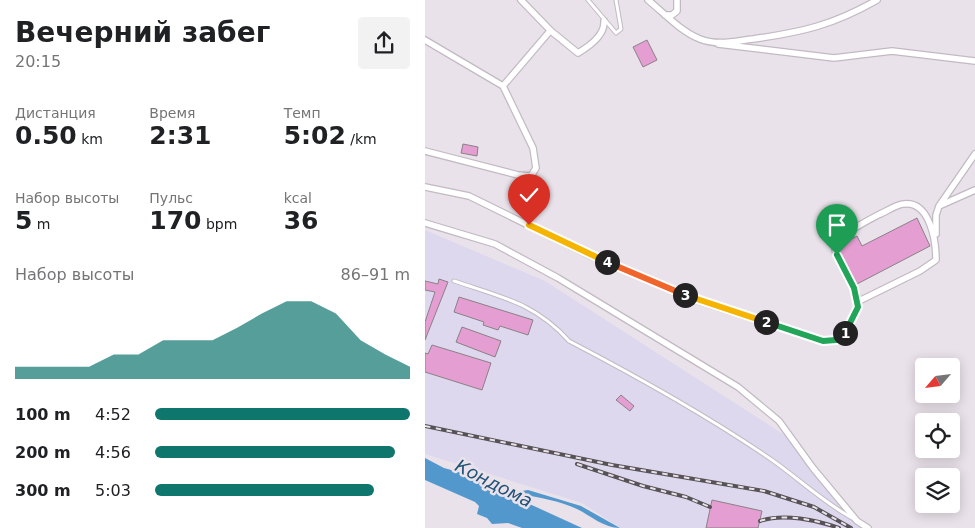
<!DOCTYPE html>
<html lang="ru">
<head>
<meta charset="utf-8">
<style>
  body { margin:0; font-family:"DejaVu Sans",sans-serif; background:#f2f2f2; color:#202124; height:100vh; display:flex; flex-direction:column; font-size:19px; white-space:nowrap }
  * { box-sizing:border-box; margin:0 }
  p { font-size:16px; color:#757577 }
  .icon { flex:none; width:28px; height:28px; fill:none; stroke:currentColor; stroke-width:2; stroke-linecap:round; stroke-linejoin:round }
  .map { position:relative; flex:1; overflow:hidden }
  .panel { display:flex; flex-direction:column; background:#fff; width:425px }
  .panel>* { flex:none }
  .needle { width:32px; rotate:242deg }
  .controls { position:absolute; left:490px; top:358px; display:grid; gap:10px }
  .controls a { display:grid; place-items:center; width:45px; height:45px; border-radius:5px; background:#fff; box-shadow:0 2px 12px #0003; font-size:25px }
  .pin { position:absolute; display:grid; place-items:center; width:42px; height:42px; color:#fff; margin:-51px -21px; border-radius:50% 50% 50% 0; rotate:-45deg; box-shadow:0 0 5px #0007 }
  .pin .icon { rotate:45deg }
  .km { position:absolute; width:25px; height:25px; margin:-12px; border-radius:50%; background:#222; color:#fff; font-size:14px; line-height:25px; text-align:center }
  .round { display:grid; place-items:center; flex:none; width:52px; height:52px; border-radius:5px; background:#f2f2f2 }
  .headline { display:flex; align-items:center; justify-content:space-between; height:85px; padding:0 15px }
  h1 { font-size:28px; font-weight:700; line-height:38px }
  .metrics { display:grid; grid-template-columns:repeat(3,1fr); gap:8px; height:85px; padding:5px 15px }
  .metrics div { display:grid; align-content:center }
  .metrics b { font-size:25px; font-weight:700 }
  .metrics small { font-size:14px; font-weight:400 }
  .metrics p { font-size:14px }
  .chart { height:140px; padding:10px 15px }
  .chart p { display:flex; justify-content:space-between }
  .chart svg { width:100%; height:90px; margin-top:5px; fill:#0f766e; opacity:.7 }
  ul { padding:0 15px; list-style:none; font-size:16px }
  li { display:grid; grid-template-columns:80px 60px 1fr; align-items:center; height:38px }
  li i { height:12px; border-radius:6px; background:#0f766e }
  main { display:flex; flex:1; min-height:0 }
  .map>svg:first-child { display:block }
  .industrial { fill:#ddd8ed }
  .water { fill:#5398cd }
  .building { fill:#e49ed1; stroke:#8a8187 }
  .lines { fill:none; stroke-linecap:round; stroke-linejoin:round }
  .lane-casing { stroke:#c2bac2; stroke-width:5 }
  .street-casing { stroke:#c2bac2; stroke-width:8 }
  .lane { stroke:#fff; stroke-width:3 }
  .street { stroke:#fff; stroke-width:5.5 }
  .rail-casing { stroke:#565256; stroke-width:4 }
  .rail { stroke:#eae2ea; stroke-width:2; stroke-dasharray:5.5; stroke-linecap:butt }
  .split-1-casing { stroke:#fff; stroke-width:10 }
  .split-2-casing { stroke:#fff; stroke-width:10 }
  .split-3-casing { stroke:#fff; stroke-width:10 }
  .split-4-casing { stroke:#fff; stroke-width:10 }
  .split-5-casing { stroke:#fff; stroke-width:10 }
  .split-1 { stroke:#22a559; stroke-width:6 }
  .split-2 { stroke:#22a559; stroke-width:6 }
  .split-3 { stroke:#f5b400; stroke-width:6 }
  .split-4 { stroke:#f0652b; stroke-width:6 }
  .split-5 { stroke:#f5b400; stroke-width:6 }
  .labels { text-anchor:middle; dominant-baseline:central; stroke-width:5; stroke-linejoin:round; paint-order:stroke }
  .water-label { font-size:18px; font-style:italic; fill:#215277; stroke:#eae2ea }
</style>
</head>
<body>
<main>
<section class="panel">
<div class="headline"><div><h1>Вечерний забег</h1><p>20:15</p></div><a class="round"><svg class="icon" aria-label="share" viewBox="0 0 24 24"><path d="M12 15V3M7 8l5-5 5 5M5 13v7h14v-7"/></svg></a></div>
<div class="metrics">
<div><p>Дистанция</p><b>0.50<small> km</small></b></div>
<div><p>Время</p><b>2:31</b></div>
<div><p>Темп</p><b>5:02<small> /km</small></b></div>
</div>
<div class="metrics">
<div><p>Набор высоты</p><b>5<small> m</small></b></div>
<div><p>Пульс</p><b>170<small> bpm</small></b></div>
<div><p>kcal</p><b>36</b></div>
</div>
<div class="chart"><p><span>Набор высоты</span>86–91 m</p>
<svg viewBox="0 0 160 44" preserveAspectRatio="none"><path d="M0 44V38L10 38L20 38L30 38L40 32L50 32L60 25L70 25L80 25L90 19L100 12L110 6L120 6L130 12L140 25L150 32L160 38V44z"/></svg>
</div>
<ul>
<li><b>100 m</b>4:52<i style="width:100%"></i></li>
<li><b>200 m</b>4:56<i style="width:94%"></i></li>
<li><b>300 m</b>5:03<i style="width:86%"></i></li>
</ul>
</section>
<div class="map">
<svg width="550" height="528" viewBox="0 0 550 528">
  <rect width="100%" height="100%" fill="#eae2ea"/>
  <path class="industrial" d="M0,230L120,281L361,436L423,518L437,528H195L157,503L0,454Z"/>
  <path class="water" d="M0,458L19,468L48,476L66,490L78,494L103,490L156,506L195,528C179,528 166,516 152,509C135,501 113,497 94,494L91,496L98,501L157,528H97L83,523L67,524L62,518L52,514L54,506L50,502L0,480Z"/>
  <path class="building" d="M222,40L232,60L218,67L208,47Z
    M38,144L53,147L52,156L36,153Z
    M492,218L505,246L432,284L415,251L418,244L432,236L437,246Z
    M14,279L23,282L0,340V322L10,292L0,290V281L13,284Z
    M34,297L108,320L103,335L75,326L73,330L58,325L59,322L29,312Z
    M37,327L76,341L70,357L31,342Z
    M7,345L66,363L57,390L0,372V353L3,354Z
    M196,395L209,406L205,411L191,400Z
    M287,500L337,511L333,528H281Z"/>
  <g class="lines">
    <defs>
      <path id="lane" d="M163,0L191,33L196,29L191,0
        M29,281C76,297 110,303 144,341C211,376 286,418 347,460C374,479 398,502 427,518"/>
      <path id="street" d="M96,0L126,31L153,53C165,46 180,35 179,21
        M223,0C239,13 255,31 275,39C293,46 310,41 328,39C378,32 408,25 452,0
        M240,15H247L252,11V0
        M0,40L78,86L125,31
        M293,44L409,58L467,51L550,61
        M0,151L93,175L106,176L111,168L108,148L78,86
        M0,187L44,196L164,255L241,287L277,302L398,341C413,341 418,337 425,324C427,319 432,312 433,306C435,286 408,260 410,246C422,231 436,224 453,215C461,212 470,205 478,204C505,200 511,241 511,260L495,271L432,302
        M514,206L550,154
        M0,223L70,244L133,278L313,387L354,421L388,468L432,521L443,528
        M511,234V215L514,206L550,190"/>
    </defs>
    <use href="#lane" class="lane-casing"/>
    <use href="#street" class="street-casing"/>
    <use href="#lane" class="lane"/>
    <use href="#street" class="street"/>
    <defs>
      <path id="rail" d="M0,426L187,465L339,491L389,507L426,528
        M152,464L218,486L261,497L285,507
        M335,521C358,513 392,520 414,528"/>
    </defs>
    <use href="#rail" class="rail-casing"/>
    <use href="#rail" class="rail"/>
  </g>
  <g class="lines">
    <defs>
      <path id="split-1" d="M412,255L429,288L433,307L420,333"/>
      <path id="split-2" d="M341,322L398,341L411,340L420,333"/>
      <path id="split-3" d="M260,295L341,322"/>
      <path id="split-4" d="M182,262L260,295"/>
      <path id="split-5" d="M104,225L182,262"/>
    </defs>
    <use href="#split-1" class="split-1-casing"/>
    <use href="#split-2" class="split-2-casing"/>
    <use href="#split-3" class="split-3-casing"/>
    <use href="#split-4" class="split-4-casing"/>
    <use href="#split-5" class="split-5-casing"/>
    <use href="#split-1" class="split-1"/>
    <use href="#split-2" class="split-2"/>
    <use href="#split-3" class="split-3"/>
    <use href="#split-4" class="split-4"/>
    <use href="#split-5" class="split-5"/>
  </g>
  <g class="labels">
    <g class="water-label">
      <text transform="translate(69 483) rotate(27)">Кондома</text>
    </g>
  </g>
</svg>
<div class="controls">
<a><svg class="needle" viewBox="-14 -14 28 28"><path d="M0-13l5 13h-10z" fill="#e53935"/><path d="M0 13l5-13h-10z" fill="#757577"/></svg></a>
<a><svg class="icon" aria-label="locate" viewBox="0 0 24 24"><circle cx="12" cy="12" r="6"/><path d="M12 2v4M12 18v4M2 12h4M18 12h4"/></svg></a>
<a><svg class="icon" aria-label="layers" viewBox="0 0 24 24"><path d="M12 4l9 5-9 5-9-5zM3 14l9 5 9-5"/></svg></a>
</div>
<div class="pin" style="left:412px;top:255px;background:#1e9e55"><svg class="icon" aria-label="arrive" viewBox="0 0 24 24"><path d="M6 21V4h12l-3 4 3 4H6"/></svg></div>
<div class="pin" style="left:104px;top:225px;background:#d93025"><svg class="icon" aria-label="check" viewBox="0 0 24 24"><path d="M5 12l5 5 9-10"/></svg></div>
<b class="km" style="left:420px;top:333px">1</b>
<b class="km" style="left:341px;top:322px">2</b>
<b class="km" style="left:260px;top:295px">3</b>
<b class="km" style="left:182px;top:262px">4</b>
</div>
</main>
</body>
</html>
